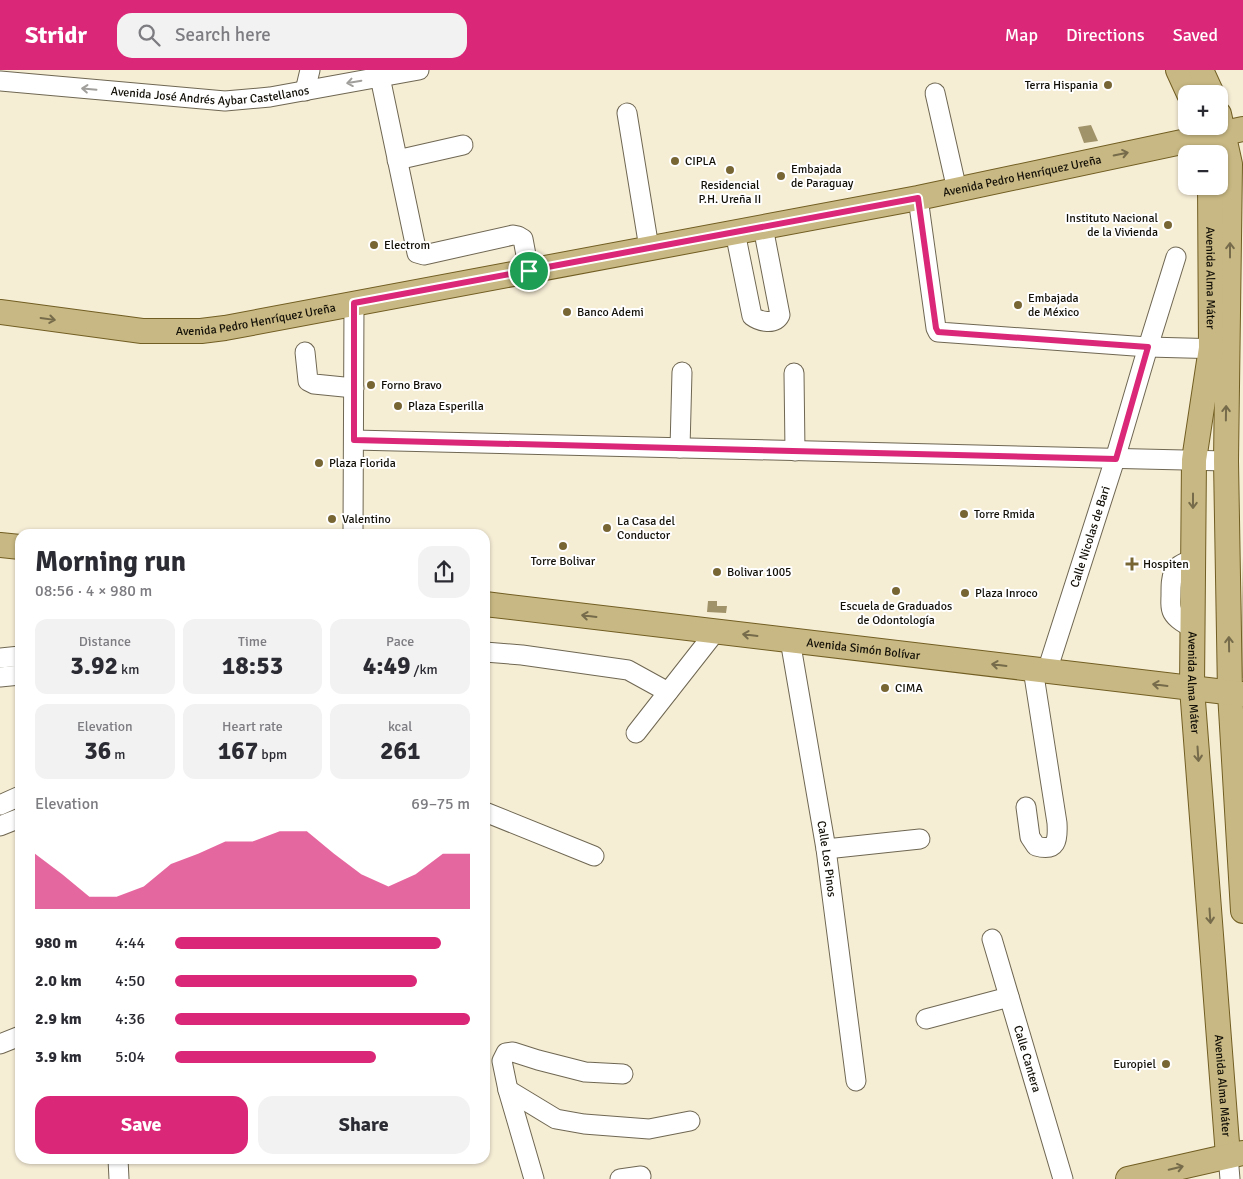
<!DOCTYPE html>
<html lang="en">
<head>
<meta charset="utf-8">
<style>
  body { margin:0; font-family:Signika,sans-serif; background:#f2f2f3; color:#2b2b33; height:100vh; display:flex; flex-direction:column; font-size:19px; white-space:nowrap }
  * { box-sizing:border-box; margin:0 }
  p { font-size:16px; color:#7c7c81 }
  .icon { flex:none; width:28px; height:28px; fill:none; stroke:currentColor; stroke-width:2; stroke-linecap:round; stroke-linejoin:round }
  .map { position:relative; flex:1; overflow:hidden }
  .details { position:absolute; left:15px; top:459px; width:475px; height:635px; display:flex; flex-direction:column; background:#fff; border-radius:15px; box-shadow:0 1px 4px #0004 }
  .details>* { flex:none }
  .controls { position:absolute; left:1178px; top:15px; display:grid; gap:10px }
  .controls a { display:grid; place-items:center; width:50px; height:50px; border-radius:10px; background:#fff; box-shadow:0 1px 4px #0004; font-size:25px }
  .pin { position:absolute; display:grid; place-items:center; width:42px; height:42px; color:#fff; margin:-21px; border:2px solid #fff; border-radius:50%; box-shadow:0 1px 5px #0007 }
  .round { display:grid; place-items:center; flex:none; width:52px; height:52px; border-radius:15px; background:#f2f2f3 }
  .head { display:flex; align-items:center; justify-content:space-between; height:85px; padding:0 20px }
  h1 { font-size:28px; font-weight:800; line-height:38px }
  .figures { display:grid; grid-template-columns:repeat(3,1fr); gap:8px; height:85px; padding:5px 20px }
  .figures div { display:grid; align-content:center; border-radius:12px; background:#f2f2f3; text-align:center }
  .figures b { font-size:25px; font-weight:800 }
  .figures small { font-size:14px; font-weight:400 }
  .figures p { font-size:14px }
  .chart { height:140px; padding:10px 20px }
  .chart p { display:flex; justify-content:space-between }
  .chart svg { width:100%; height:90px; margin-top:5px; fill:#db2777; opacity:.7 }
  .primary-button { display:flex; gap:10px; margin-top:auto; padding:10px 20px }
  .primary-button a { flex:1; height:58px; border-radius:15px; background:#db2777; color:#fff; font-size:20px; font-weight:800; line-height:58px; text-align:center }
  .primary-button a+a { background:#f2f2f3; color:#2b2b33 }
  ul { padding:0 20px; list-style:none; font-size:16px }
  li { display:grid; grid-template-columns:80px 60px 1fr; align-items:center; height:38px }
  li i { height:12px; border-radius:6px; background:#db2777 }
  header { display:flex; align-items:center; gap:30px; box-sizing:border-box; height:70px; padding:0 25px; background:#db2777; color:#fff }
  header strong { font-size:24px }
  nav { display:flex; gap:28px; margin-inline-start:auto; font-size:18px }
  .search { width:350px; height:45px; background:#f2f2f3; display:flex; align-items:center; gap:12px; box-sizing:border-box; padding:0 18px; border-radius:15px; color:#7c7c81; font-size:19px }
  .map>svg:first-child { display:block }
  .green { fill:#c8bb97 }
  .water { fill:#a19369 }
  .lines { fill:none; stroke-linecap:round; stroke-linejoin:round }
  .minor-casing { stroke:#6f6752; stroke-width:21 }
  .major-casing { stroke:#715e22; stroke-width:26 }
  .minor { stroke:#fff; stroke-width:19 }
  .major { stroke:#c8b883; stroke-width:24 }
  .oneway { stroke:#a09f9c }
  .oneway2 { stroke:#766c4b }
  .route-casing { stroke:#fff; stroke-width:10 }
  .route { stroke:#db2777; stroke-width:6 }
  .poi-dot { fill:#776634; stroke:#fff; stroke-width:2 }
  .labels { text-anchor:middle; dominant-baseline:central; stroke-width:4; stroke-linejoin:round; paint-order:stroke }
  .poi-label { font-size:12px; fill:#120f07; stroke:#fff; text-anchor:start }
  .street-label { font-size:12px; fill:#120f07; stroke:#fff }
</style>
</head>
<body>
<header>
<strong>Stridr</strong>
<div class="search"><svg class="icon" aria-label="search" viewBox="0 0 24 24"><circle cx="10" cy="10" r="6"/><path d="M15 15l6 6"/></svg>Search here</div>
<nav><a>Map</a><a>Directions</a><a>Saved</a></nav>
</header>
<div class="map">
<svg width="1243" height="1109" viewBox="0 0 1243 1109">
  <rect width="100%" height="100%" fill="#f6edd5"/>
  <path class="green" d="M1243,486V608H1240Z"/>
  <path class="water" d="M1091,55L1098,71L1084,73L1078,57Z
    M708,531H717V536H727L726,543L707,542Z"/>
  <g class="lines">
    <defs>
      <g id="minor">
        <path d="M380,7L417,183L424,185L513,165L518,166L523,169L529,201"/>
        <path id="s1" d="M0,11L225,31L270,27L419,0"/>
        <path d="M305,21L310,0"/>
        <path d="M935,23L957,120"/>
        <path d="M627,43L649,178"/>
        <path d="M397,90L463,75"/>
        <path d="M918,128L936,258L938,262L1148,277L1223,279"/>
        <path d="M735,162L752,246C760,252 775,255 780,245L763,157"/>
        <path d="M305,282L308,311L314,314L354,318"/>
        <path d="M794,303L795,381"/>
        <path d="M354,370L1226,391"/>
        <path d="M680,378L682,302"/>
        <path d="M353,464L354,233"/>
        <path d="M1193,559C1186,554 1175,549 1172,541C1170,536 1171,530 1171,525C1171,506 1171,495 1193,490"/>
        <path id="s2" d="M790,570L826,779L856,1011"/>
        <path d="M485,582L522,585L628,600L668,622"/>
        <path d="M0,588L20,586"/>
        <path id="s3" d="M1047,601L1115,389L1148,277L1176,187"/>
        <path d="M0,607L20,605"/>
        <path d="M636,663L716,561"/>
        <path d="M0,735L20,726"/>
        <path d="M1026,737L1030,767L1036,776C1057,782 1058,770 1057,753L1033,599"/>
        <path d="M485,742L594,786"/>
        <path d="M0,756L20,748"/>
        <path d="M826,779L920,769"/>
        <path id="s4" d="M992,869L1063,1109"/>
        <path d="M926,949L1009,927"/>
        <path d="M0,974L20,966"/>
        <path d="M508,1020L556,1049L584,1054L649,1059L690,1051"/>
        <path d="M1228,1086L1230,1109"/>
        <path d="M118,1089L119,1109"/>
        <path d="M534,1109L508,1020L502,991L506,983L513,982L538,990L585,1002L623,1004"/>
        <path d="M620,1109L641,1106"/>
      </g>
      <g id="major">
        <path d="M1178,0L1189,24"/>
        <path d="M1201,0L1212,24"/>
        <path d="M1219,44L1230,94L1226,391L1230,623L1243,841"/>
        <path id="s5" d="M1210,116L1211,278L1194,390L1192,618L1228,1086"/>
        <path id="s6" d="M0,242L142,261H201L225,258L918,128L1243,59"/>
        <path d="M0,475L20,477"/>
        <path id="s7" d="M485,534L1243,624"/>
        <path d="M1128,1109L1243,1083"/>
      </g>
    </defs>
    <use href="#minor" class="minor-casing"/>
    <use href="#major" class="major-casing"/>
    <use href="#minor" class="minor"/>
    <use href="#major" class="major"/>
  </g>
  <defs><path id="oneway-shaft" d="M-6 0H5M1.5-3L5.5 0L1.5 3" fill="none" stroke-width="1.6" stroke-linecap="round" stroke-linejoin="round" transform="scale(1.25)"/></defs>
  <g class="oneway">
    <use href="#oneway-shaft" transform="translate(354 12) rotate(170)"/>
    <use href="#oneway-shaft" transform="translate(89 19) rotate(-175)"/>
  </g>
  <g class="oneway2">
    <use href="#oneway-shaft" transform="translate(1121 84) rotate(-12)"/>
    <use href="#oneway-shaft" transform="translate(1230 180) rotate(-90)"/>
    <use href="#oneway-shaft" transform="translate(48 249) rotate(8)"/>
    <use href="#oneway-shaft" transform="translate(1226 343) rotate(-89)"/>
    <use href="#oneway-shaft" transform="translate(1193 431) rotate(90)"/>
    <use href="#oneway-shaft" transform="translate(589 546) rotate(-173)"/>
    <use href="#oneway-shaft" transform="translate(750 565) rotate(-173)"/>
    <use href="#oneway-shaft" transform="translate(1229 574) rotate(-91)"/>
    <use href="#oneway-shaft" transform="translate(999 595) rotate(-173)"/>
    <use href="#oneway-shaft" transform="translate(1160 615) rotate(-173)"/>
    <use href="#oneway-shaft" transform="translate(1198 684) rotate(86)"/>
    <use href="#oneway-shaft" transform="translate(1210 846) rotate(86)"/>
    <use href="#oneway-shaft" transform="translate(1176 1098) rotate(-13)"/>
  </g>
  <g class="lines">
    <defs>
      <path id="route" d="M918,128L936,258L938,262L1148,277L1116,389L354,370V233Z"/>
    </defs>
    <use href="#route" class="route-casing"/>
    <use href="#route" class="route"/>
  </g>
  <g class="poi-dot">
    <circle cx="1108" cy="15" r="5"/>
    <circle cx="675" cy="91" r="5"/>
    <circle cx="730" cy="100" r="5"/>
    <circle cx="781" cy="106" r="5"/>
    <circle cx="1168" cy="155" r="5"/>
    <circle cx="374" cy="175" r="5"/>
    <circle cx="1018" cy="235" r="5"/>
    <circle cx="567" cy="242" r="5"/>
    <circle cx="371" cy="315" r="5"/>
    <circle cx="398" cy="336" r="5"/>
    <circle cx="319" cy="393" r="5"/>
    <circle cx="964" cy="444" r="5"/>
    <circle cx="332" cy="449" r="5"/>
    <circle cx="607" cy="458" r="5"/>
    <circle cx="563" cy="476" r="5"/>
    <path d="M1129.5 486.5h5v5h5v5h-5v5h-5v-5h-5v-5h5z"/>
    <circle cx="717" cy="502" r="5"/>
    <circle cx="896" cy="521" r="5"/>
    <circle cx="965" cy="523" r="5"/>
    <circle cx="885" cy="618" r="5"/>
    <circle cx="1166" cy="994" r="5"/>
  </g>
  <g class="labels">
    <g class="poi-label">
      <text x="1098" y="15" text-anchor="end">Terra Hispania</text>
      <text x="685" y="91">CIPLA</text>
      <text x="791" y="99">Embajada<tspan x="791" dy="14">de Paraguay</tspan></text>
      <text x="730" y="115" text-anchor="middle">Residencial<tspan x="730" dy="14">P.H. Ureña II</tspan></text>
      <text x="1158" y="148" text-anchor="end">Instituto Nacional<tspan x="1158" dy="14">de la Vivienda</tspan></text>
      <text x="384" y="175">Electrom</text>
      <text x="1028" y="228">Embajada<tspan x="1028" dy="14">de México</tspan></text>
      <text x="577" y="242">Banco Ademi</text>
      <text x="381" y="315">Forno Bravo</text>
      <text x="408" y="336">Plaza Esperilla</text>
      <text x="329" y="393">Plaza Florida</text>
      <text x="974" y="444">Torre Rmida</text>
      <text x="342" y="449">Valentino</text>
      <text x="617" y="451">La Casa del<tspan x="617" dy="14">Conductor</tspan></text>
      <text x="563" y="491" text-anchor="middle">Torre Bolivar</text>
      <text x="1143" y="494">Hospiten</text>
      <text x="727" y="502">Bolivar 1005</text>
      <text x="975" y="523">Plaza Inroco</text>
      <text x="896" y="536" text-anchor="middle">Escuela de Graduados<tspan x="896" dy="14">de Odontología</tspan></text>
      <text x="895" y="618">CIMA</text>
      <text x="1156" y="994" text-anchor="end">Europiel</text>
    </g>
    <g class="street-label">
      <text stroke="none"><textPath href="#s1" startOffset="211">Avenida José Andrés Aybar Castellanos</textPath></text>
      <text stroke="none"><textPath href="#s6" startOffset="1038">Avenida Pedro Henríquez Ureña</textPath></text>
      <text stroke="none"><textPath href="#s5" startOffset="92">Avenida Alma Máter</textPath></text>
      <text stroke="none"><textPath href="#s6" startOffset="258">Avenida Pedro Henríquez Ureña</textPath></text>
      <text stroke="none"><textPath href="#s3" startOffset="141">Calle Nicolas de Bari</textPath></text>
      <text stroke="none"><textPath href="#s7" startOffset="381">Avenida Simón Bolívar</textPath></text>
      <text stroke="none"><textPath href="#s5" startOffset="498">Avenida Alma Máter</textPath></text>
      <text stroke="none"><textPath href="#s2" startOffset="222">Calle Los Pinos</textPath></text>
      <text stroke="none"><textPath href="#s4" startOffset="125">Calle Cantera</textPath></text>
      <text stroke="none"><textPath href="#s5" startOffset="902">Avenida Alma Máter</textPath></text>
    </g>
  </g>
</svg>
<div class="controls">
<a>+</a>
<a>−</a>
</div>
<div class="pin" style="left:529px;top:201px;background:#1e9e55"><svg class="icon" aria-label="arrive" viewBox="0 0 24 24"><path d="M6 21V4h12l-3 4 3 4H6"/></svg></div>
<section class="details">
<div class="head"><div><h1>Morning run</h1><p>08:56 · 4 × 980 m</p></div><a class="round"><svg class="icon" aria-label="share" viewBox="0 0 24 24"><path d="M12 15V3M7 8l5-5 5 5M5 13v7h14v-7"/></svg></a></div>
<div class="figures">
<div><p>Distance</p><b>3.92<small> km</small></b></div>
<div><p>Time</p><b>18:53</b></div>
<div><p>Pace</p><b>4:49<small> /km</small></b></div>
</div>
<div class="figures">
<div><p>Elevation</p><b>36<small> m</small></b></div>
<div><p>Heart rate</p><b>167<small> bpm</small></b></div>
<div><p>kcal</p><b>261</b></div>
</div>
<div class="chart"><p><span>Elevation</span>69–75 m</p>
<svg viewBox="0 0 160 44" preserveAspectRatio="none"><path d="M0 44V17L10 27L20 38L30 38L40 33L50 22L60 17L70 11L80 11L90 6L100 6L110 17L120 27L130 33L140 27L150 17L160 17V44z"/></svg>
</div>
<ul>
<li><b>980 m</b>4:44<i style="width:90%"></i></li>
<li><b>2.0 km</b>4:50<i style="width:82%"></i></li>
<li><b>2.9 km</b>4:36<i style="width:100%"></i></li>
<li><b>3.9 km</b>5:04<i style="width:68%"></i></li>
</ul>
<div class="primary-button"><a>Save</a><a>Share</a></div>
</section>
</div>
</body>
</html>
